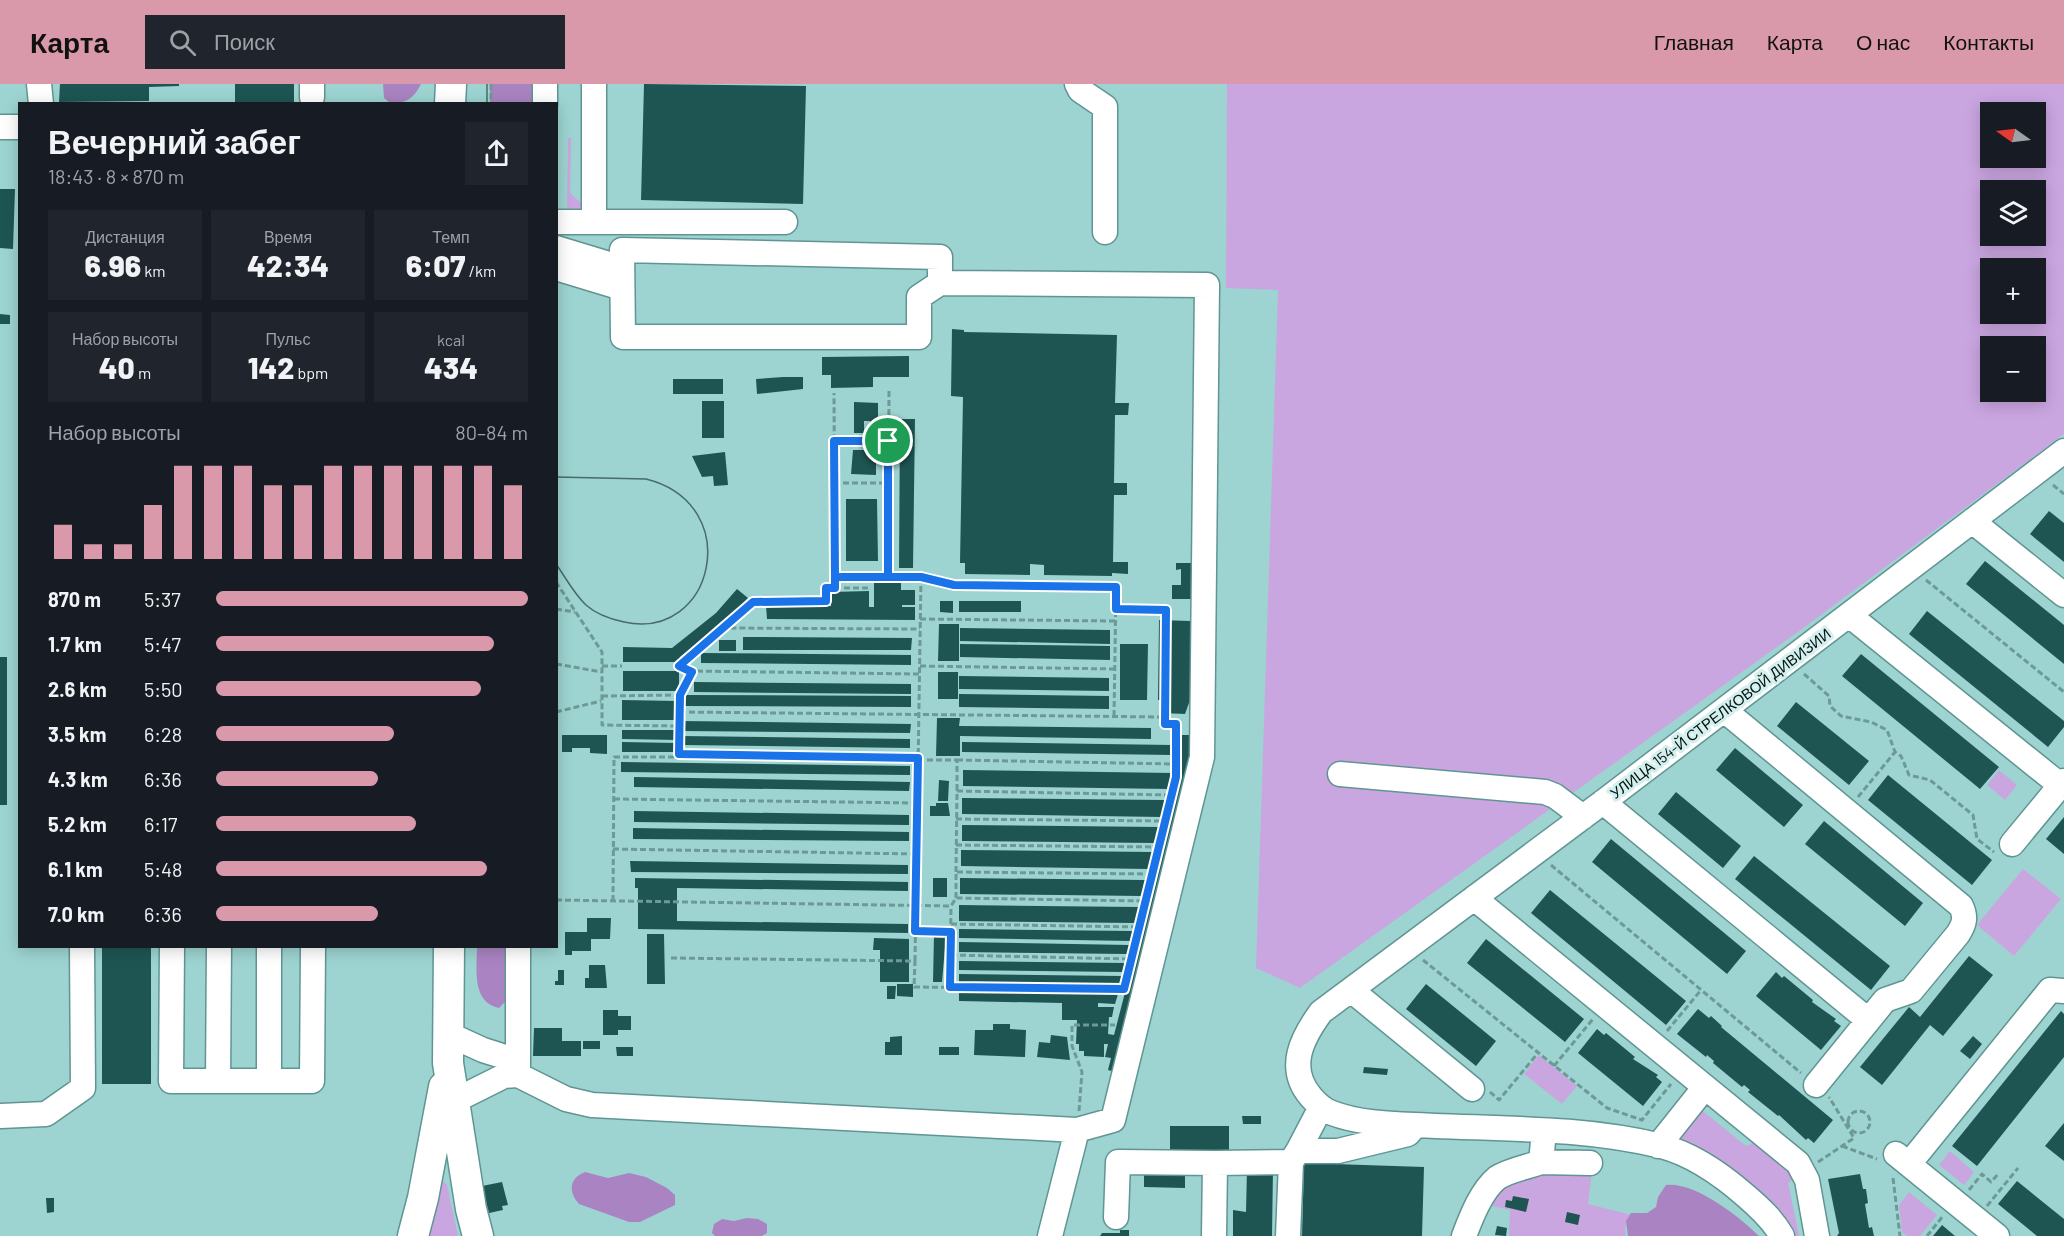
<!DOCTYPE html>
<html lang="ru">
<head>
<meta charset="utf-8">
<style>
  body { margin:0; font-family:Barlow,sans-serif; background:#20242c; color:#f1f3f6; height:100vh; display:flex; flex-direction:column; font-size:22px; white-space:nowrap }
  * { box-sizing:border-box; margin:0 }
  p { font-size:20px; color:#9ea1a6 }
  .icon { flex:none; width:33px; height:33px; fill:none; stroke:currentColor; stroke-width:2; stroke-linecap:round; stroke-linejoin:round }
  .map { position:relative; flex:1; overflow:hidden }
  .panel { position:absolute; left:18px; top:18px; width:540px; height:846px; display:flex; flex-direction:column; background:#171b24; border-radius:0px; box-shadow:0 3px 15px #0003 }
  .panel>* { flex:none }
  .needle { width:39px; rotate:284deg }
  .buttons { position:absolute; left:1980px; top:18px; display:grid; gap:12px }
  .buttons a { display:grid; place-items:center; width:66px; height:66px; border-radius:0px; background:#171b24; box-shadow:0 3px 15px #0003; font-size:30px }
  .pin { position:absolute; display:grid; place-items:center; width:51px; height:51px; color:#fff; margin:-26px; border:3px solid #fff; border-radius:50%; box-shadow:0 2px 6px #0007 }
  .round { display:grid; place-items:center; flex:none; width:63px; height:63px; border-radius:0px; background:#20242c }
  .summary { display:flex; align-items:center; justify-content:space-between; height:102px; padding:0 30px }
  h1 { font-size:33px; font-weight:800; line-height:45px }
  .figures { display:grid; grid-template-columns:repeat(3,1fr); gap:9px; height:102px; padding:6px 30px }
  .figures div { display:grid; align-content:center; border-radius:0px; background:#20242c; text-align:center }
  .figures b { font-size:30px; font-weight:800 }
  .figures small { font-size:16px; font-weight:400 }
  .figures p { font-size:16px }
  .chart { height:168px; padding:12px 30px }
  .chart p { display:flex; justify-content:space-between }
  .chart svg { width:100%; height:108px; margin-top:6px; stroke:#d999aa; stroke-width:6 }
  ul { padding:0 30px; list-style:none; font-size:20px }
  li { display:grid; grid-template-columns:96px 72px 1fr; align-items:center; height:45px }
  li i { height:15px; border-radius:8px; background:#d999aa }
  header { display:flex; align-items:center; gap:36px; box-sizing:border-box; height:84px; padding:0 30px; background:#d999aa; color:#111 }
  header strong { font-size:28px }
  nav { display:flex; gap:33px; margin-inline-start:auto; font-size:21px }
  .search { width:420px; height:54px; background:#20242c; display:flex; align-items:center; gap:15px; box-sizing:border-box; padding:0 21px; border-radius:0px; color:#9ea1a6; font-size:22px }
  .map>svg:first-child { display:block }
  .green { fill:#caa6e1; fill-rule:evenodd }
  .forest { fill:#aa84c2 }
  .building { fill:#1e5553 }
  .lines { fill:none; stroke-linecap:round; stroke-linejoin:round }
  .minor-casing { stroke:#5f9592; stroke-width:27 }
  .major-casing { stroke:#5f9592; stroke-width:33 }
  .path { stroke:#6d9996; stroke-width:3; stroke-dasharray:6 3; stroke-linecap:butt }
  .minor { stroke:#fff; stroke-width:24 }
  .major { stroke:#fff; stroke-width:30 }
  .tram { stroke:#486c6a; stroke-width:1.5 }
  .route-casing { stroke:#fff; stroke-width:12 }
  .route { stroke:#1a73e8; stroke-width:8 }
  .labels { text-anchor:middle; dominant-baseline:central; stroke-width:6; stroke-linejoin:round; paint-order:stroke }
  .street-label { font-size:15px; fill:#011413; stroke:#d4efed }
</style>
</head>
<body>
<header>
<strong>Карта</strong>
<div class="search"><svg class="icon" aria-label="search" viewBox="0 0 24 24"><circle cx="10" cy="10" r="6"/><path d="M15 15l6 6"/></svg>Поиск</div>
<nav><a>Главная</a><a>Карта</a><a>О нас</a><a>Контакты</a></nav>
</header>
<div class="map">
<svg width="2064" height="1152" viewBox="0 0 2064 1152">
  <rect width="100%" height="100%" fill="#9dd4d1"/>
  <path class="green" d="M1227,0H2064V350L1802,545L1300,904L1256,884L1278,206L1226,204ZM1990,28H2036V74H1990ZM1990,106H2036V152H1990ZM1990,184H2036V230H1990ZM1990,262H2036V308H1990Z
    M568,54H571L570,109L582,120L583,124L567,128Z
    M1999,686L2017,701L2005,716L1987,701Z
    M2023,785L2061,815L2014,872L1977,841Z
    M1539,971L1577,1002L1562,1020L1524,990Z
    M1699,1024L1746,1062L1761,1056L1798,1092L1788,1099L1799,1152H1787L1682,1063L1678,1053Z
    M1950,1067L1974,1088L1964,1101L1939,1081Z
    M1592,1087L1588,1120L1632,1131L1625,1143L1626,1152H1509L1510,1126L1492,1122L1496,1104L1534,1089Z
    M442,1096L447,1101L458,1152H423Z
    M1909,1108L1937,1131L1920,1152H1907L1902,1148L1899,1121Z"/>
  <path class="forest" d="M383,0H421C414,14 406,20 390,19L384,14Z
    M490,0H536L537,19L490,20Z
    M477,863H513L506,917L499,924C471,918 477,884 477,863Z
    M585,1088L608,1094L629,1089L646,1093L667,1104L675,1111V1121L640,1138H629L579,1120C568,1108 569,1094 585,1088Z
    M1666,1101C1696,1098 1738,1132 1759,1152H1628L1626,1137L1631,1129H1647L1656,1123L1658,1113Z
    M747,1134L758,1135L767,1140V1149L762,1152H715L712,1149L714,1140L722,1135L734,1137Z"/>
  <path class="building" d="M60,0H179V2L149,3V17L59,18Z
    M235,0H294V19L235,20Z
    M644,0L806,2L803,120L641,116Z
    M0,105H15L13,165L0,164Z
    M0,230L10,231V240H0Z
    M952,245L964,246V248L1117,251L1115,319H1129L1128,331H1115L1114,399H1127V411H1114L1113,478H1128V490L1112,489V492L1044,491V481L1030,480V491L965,490V479H960L963,313L951,312Z
    M909,272V293H873V303L831,304V291H822V273Z
    M783,293H803V305L757,310L756,295Z
    M673,295H723V310H673Z
    M702,317H724V354H702Z
    M854,318L878,319V343H870V337H864V349H854Z
    M900,335H915L913,484H899Z
    M853,366H876V391L851,390Z
    M725,368L728,401L714,402L713,392L702,393L692,372Z
    M846,415H877L878,477H846Z
    M2049,427L2064,439V478L2030,450Z
    M1985,477L2064,541V580L1966,500Z
    M1176,479H1192V515H1172V501H1181V485L1176,486Z
    M874,496H901V506H915V521H902V523H915V536L767,535L766,522H831V508L869,507V523H874Z
    M737,505L748,514L725,540L697,564L695,561L680,573L679,578H623V563L672,564L716,529Z
    M940,517H953V529L940,528Z
    M959,517H1021V528H959Z
    M1927,527L2064,637V643L2048,663L1909,550Z
    M1159,536L1190,537V616L1185,630L1163,629V616H1158Z
    M939,540H959V577H938Z
    M960,544L1110,546V560L960,557Z
    M743,553L912,554L911,566H743Z
    M719,556H736V567H719Z
    M960,560L1110,562V576L960,573Z
    M1120,560H1148L1147,616H1120Z
    M701,569L911,571V581L701,579Z
    M1861,570L1999,683L1980,705L1842,592Z
    M0,573H7V721H0Z
    M623,587H679V607H623Z
    M938,588H958V615H938Z
    M959,592L1109,594V607L959,605Z
    M694,598L911,600V610L694,608Z
    M959,610L1109,612V625L959,623Z
    M682,611L911,612V623L682,622Z
    M622,616L677,617V636H622Z
    M1796,618L1869,677L1849,701L1777,642Z
    M937,634H960L959,642L1151,644V655L960,652V672H936Z
    M681,637L911,640L910,649L681,647Z
    M622,646H677V656L622,655Z
    M562,651H607V670L590,669V664H572V668H562Z
    M1181,651H1189V692L1115,988L1108,986L1111,974L1105,973L1108,960H1104V973L1084,972V967H1079V960H1076L1077,936H1062V919L959,917V908L1118,910L1115,920L1098,919V923H1114L1112,933H1109L1108,950L1114,951L1181,692Z
    M681,652L910,655V664L681,661Z
    M622,658L677,659V668H622Z
    M962,658L1172,661V671L962,668Z
    M1735,664L1803,721L1784,743L1716,686Z
    M621,678L910,682V691L621,688Z
    M963,686L1173,689L1169,705L963,702Z
    M1888,691L1992,776L1972,801L1868,716Z
    M634,693L910,698L909,707L634,703Z
    M939,696L949,697L948,717H938Z
    M1676,708L1741,762L1723,784L1658,730Z
    M962,714L1164,716H1166L1161,733L962,730Z
    M936,719H948L950,732H930V722H936Z
    M634,727L909,731V741L634,738Z
    M2064,733V770L2046,755Z
    M1824,737L1923,819L1905,842L1805,760Z
    M962,741L1159,743L1155,759L962,757Z
    M633,744L909,748V757L633,755Z
    M1611,755L1746,867L1727,890L1592,778Z
    M961,766L1153,768L1149,785L961,782Z
    M1754,772L1890,882L1871,906L1735,795Z
    M630,777L908,781V790L631,788Z
    M635,794L908,798V807L677,804V837L908,840V849L638,845V804H635Z
    M933,794H947V813H933Z
    M960,794L1143,796H1146L1142,812L960,810Z
    M1550,806L1686,917L1666,941L1531,829Z
    M959,821L1139,823L1135,839L959,837Z
    M587,834H611L610,855H591V867H572V871H565V848H587Z
    M959,845L1133,847L1131,857L959,854Z
    M647,850H664L665,900H647Z
    M934,851L946,852L942,898H933Z
    M874,854L909,855V898H880V866H873Z
    M1486,855L1584,935L1565,958L1467,879Z
    M959,858L1130,861L1127,870L959,868Z
    M102,862H151V1000H102Z
    M1969,872L1993,891L1943,952L1930,941L1882,1001L1860,983L1909,923L1920,933Z
    M959,877L1126,879L1123,888L959,886Z
    M589,881H605L607,904H585V894H589Z
    M558,886H564V901H555V897H558Z
    M1776,888L1782,894L1784,892L1813,916L1812,918L1836,935L1834,937L1841,942L1821,966L1756,912Z
    M959,890L1122,892L1120,901L959,899Z
    M897,900H913V913L897,912Z
    M1426,900L1496,957L1476,982L1406,925Z
    M887,902H896L895,915H887Z
    M1698,925L1709,934L1711,932L1722,942L1721,943L1833,1036L1814,1059L1808,1054L1806,1056L1779,1031L1778,1032L1748,1008L1750,1006L1744,1001L1742,1003L1713,979L1714,977L1707,971L1706,973L1677,950Z
    M603,926H618V932H631V946H618V951H603Z
    M2061,927L2064,930V973L1977,1082L1952,1062Z
    M993,940H1010V945L1026,946L1025,973L974,971L975,946H993Z
    M534,944H562V957H581V972H533Z
    M1597,945L1604,951L1606,949L1635,973L1633,975L1658,991L1656,993L1662,998L1643,1022L1578,969Z
    M1051,951L1067,953L1070,976L1037,973L1039,958L1050,959Z
    M902,952V971H885V958H890V953Z
    M1973,952L1982,960L1970,975L1960,967Z
    M583,957H600V965H583Z
    M616,963H633V972H617Z
    M939,963H959V971H939Z
    M1364,983L1388,985L1387,991L1363,989Z
    M1242,1032H1261V1040H1243Z
    M2064,1039V1077L2045,1062Z
    M1170,1042H1229V1075H1170Z
    M1304,1079L1424,1083L1422,1152H1302Z
    M1247,1084H1273L1272,1152H1233V1126L1246,1128Z
    M1144,1089L1185,1090V1104L1144,1103Z
    M1860,1090L1863,1105H1866L1868,1119L1865,1120L1869,1144L1872,1143L1874,1152H1837L1839,1149L1828,1095Z
    M2017,1097L2064,1135V1152H2037L1998,1120Z
    M502,1098L508,1121L502,1122L503,1126L489,1129L482,1102Z
    M1513,1112L1529,1115L1526,1128L1505,1123L1506,1116L1512,1117Z
    M46,1114H54V1128L47,1129Z
    M1567,1128L1580,1131L1578,1141L1565,1138Z
    M1942,1141L1955,1152H1933Z
    M1497,1142L1507,1144L1506,1152L1495,1151Z
    M1120,1146H1129V1152H1100L1102,1149H1120Z"/>
  <g class="lines">
    <defs>
      <path id="minor" d="M39,0L41,20
        M1077,0L1080,6L1105,23V148
        M312,13V0
        M545,20V0
        M0,43H20
        M556,138H785
        M594,138V0
        M556,164L622,184
        M556,184L622,204
        M940,199L919,213V253H623L622,166L940,173V199L1207,201L1202,673L1113,1036L1077,1046L1050,1152
        M1972,437L2064,511
        M1849,531L2060,701
        M1724,626L1961,822C1966,833 1965,839 1958,850L1911,907L1885,916L1816,1001
        M1340,690L1545,708L1555,712L1583,733
        M1603,718L1868,936
        M2012,760L2064,697
        M1474,814L1798,1079L1807,1096L1817,1152
        M172,862L171,997H312L313,862
        M1351,906L1472,1005
        M448,950L483,966L518,977
        M518,991V862
        M218,997L219,862
        M269,997V862
        M454,1017L504,992L518,991L566,1015L592,1021L1077,1046
        M0,1032L46,1030L83,1004L82,862
        M1658,1062L1705,1003
        M1298,1067L1321,1023
        M1896,1070L1997,1152
        M1541,1078L1590,1079
        M1909,1080L2050,906L2064,907
        M1116,1133L1118,1078L1215,1079
        M1214,1152L1215,1079L1291,1078
        M1288,1152L1291,1078L1298,1067H1338L1408,1050L1414,1043
        M1464,1152C1471,1134 1481,1107 1497,1094C1509,1086 1528,1083 1541,1078L1544,1047
        M1782,1152C1773,1136 1760,1124 1746,1112C1722,1091 1692,1070 1661,1062C1588,1044 1510,1045 1435,1042C1402,1040 1363,1041 1332,1029C1323,1026 1317,1020 1311,1013C1286,984 1302,954 1321,928L1603,718L2064,367"/>
      <path id="major" d="M450,20L451,0
        M449,862L448,979L471,1125L478,1152
        M413,1152L423,1114L444,1003"/>
    </defs>
    <use href="#minor" class="minor-casing"/>
    <use href="#major" class="major-casing"/>
    <path class="path" d="M491,0V20
      M834,357H888
      M834,399H888
      M2053,401L2064,410
      M835,493H921L954,501L1116,503L1114,633
      M888,493L889,307
      M1926,496L2064,608
      M556,498L602,568V641L679,642
      M835,504H871
      M556,525L575,528
      M1116,525L1166,526L1165,633
      M920,535L1115,537
      M726,542L753,518L826,517V504H835L834,309
      M556,580L602,588
      M602,582H622
      M920,582L1115,585
      M919,590L692,587L679,582L725,544L920,545
      M1804,590L1829,612L1830,622L1841,632L1871,638L1887,646L1895,668L1901,672L1909,691L1930,696L1973,731L1977,755L1994,768
      M602,612L680,611
      M556,628L601,617
      M680,628L1165,633V640H1176V693
      M679,670L680,611L692,587
      M918,676H957V707
      M957,676L1176,680
      M1858,713L1895,668
      M614,715L917,719
      M956,735L1164,737
      M956,761L1158,763
      M613,765L916,770
      M1551,781L1801,989
      M956,788L957,707L1171,711
      M956,814V788L1151,790
      M556,816L951,822L956,814L1145,817
      M613,817L614,673H677L679,670L918,674
      M951,840L1139,843
      M915,847L951,848
      M951,871L1131,875
      M671,874L915,877L914,903L1124,905
      M1423,876L1607,1024L1642,1036L1671,1000
      M915,877L921,493
      M950,903L951,822
      M1667,947L1701,906
      M1554,982L1593,935
      M1490,1008L1499,1016L1538,969
      M1848 1038a11 11 0 1 1 22 0a11 11 0 1 1-22 0Z
      M1079,1027L1082,988L1072,962V941H1115
      M1842,1062L1877,1075
      M1818,1078L1854,1054L1829,1013
      M1893,1094L1900,1152
      M1969,1106L1982,1090L1991,1098L1999,1089
      M1987,1122L2018,1084
      M1927,1152L1943,1132"/>
    <use href="#minor" class="minor"/>
    <use href="#major" class="major"/>
    <path class="tram" d="M487,0V20
      M556,393L646,395C746,420 714,558 624,538C610,535 597,531 586,521C574,510 566,494 556,480"/>
  </g>
  <g class="lines">
    <defs>
      <path id="route" d="M888,357V493H835V504H826V517L753,518L679,582L692,588L680,611L679,670L918,674L915,847L951,848L950,903L1124,905L1176,693V640H1165L1166,526L1116,525V503L954,501L921,493H835L834,357H888"/>
    </defs>
    <use href="#route" class="route-casing"/>
    <use href="#route" class="route"/>
  </g>
  <g class="labels">
    <g class="street-label">
      <text transform="translate(1720 629) rotate(-37)">УЛИЦА 154-Й СТРЕЛКОВОЙ ДИВИЗИИ</text>
    </g>
  </g>
</svg>
<div class="buttons">
<a><svg class="needle" viewBox="-14 -14 28 28"><path d="M0-13l5 13h-10z" fill="#e53935"/><path d="M0 13l5-13h-10z" fill="#9ea1a6"/></svg></a>
<a><svg class="icon" aria-label="layers" viewBox="0 0 24 24"><path d="M12 4l9 5-9 5-9-5zM3 14l9 5 9-5"/></svg></a>
<a>+</a>
<a>−</a>
</div>
<div class="pin" style="left:888px;top:357px;background:#1e9e55"><svg class="icon" aria-label="arrive" viewBox="0 0 24 24"><path d="M6 21V4h12l-3 4 3 4H6"/></svg></div>
<section class="panel">
<div class="summary"><div><h1>Вечерний забег</h1><p>18:43 · 8 × 870 m</p></div><a class="round"><svg class="icon" aria-label="share" viewBox="0 0 24 24"><path d="M12 15V3M7 8l5-5 5 5M5 13v7h14v-7"/></svg></a></div>
<div class="figures">
<div><p>Дистанция</p><b>6.96<small> km</small></b></div>
<div><p>Время</p><b>42:34</b></div>
<div><p>Темп</p><b>6:07<small> /km</small></b></div>
</div>
<div class="figures">
<div><p>Набор высоты</p><b>40<small> m</small></b></div>
<div><p>Пульс</p><b>142<small> bpm</small></b></div>
<div><p>kcal</p><b>434</b></div>
</div>
<div class="chart"><p><span>Набор высоты</span>80–84 m</p>
<svg viewBox="0 0 160 44" preserveAspectRatio="none"><path d="M5 44V30M15 44V38M25 44V38M35 44V22M45 44V6M55 44V6M65 44V6M75 44V14M85 44V14M95 44V6M105 44V6M115 44V6M125 44V6M135 44V6M145 44V6M155 44V14"/></svg>
</div>
<ul>
<li><b>870 m</b>5:37<i style="width:100%"></i></li>
<li><b>1.7 km</b>5:47<i style="width:89%"></i></li>
<li><b>2.6 km</b>5:50<i style="width:85%"></i></li>
<li><b>3.5 km</b>6:28<i style="width:57%"></i></li>
<li><b>4.3 km</b>6:36<i style="width:52%"></i></li>
<li><b>5.2 km</b>6:17<i style="width:64%"></i></li>
<li><b>6.1 km</b>5:48<i style="width:87%"></i></li>
<li><b>7.0 km</b>6:36<i style="width:52%"></i></li>
</ul>
</section>
</div>
</body>
</html>
